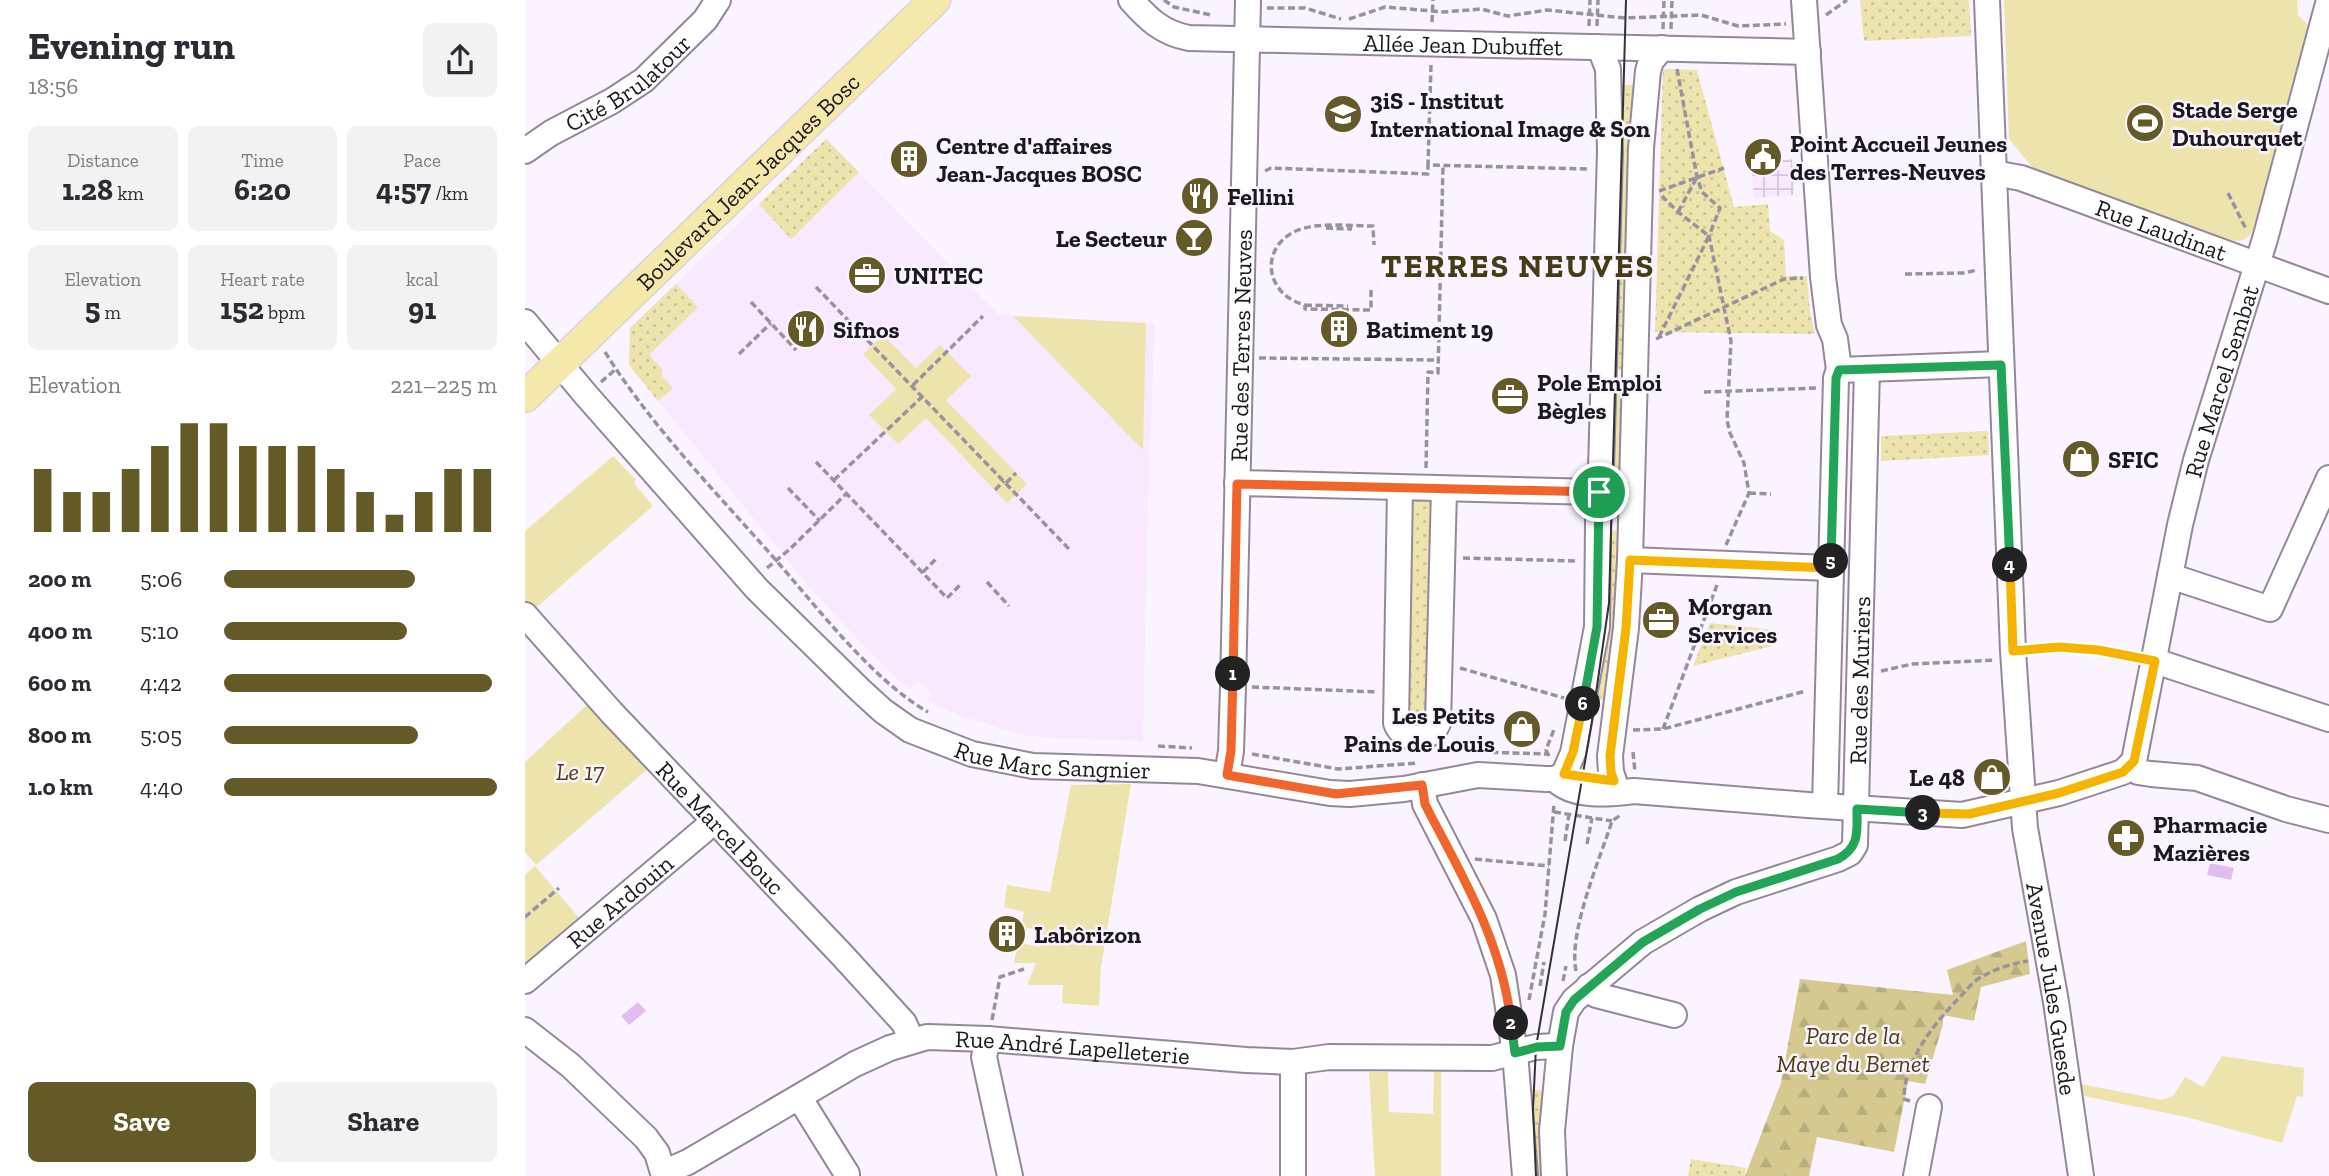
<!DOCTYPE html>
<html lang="en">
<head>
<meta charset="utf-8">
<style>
  body { margin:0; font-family:"Zilla Slab",serif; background:#f2f2f3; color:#2b2b33; height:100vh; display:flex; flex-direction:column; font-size:26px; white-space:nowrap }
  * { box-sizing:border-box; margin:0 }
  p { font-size:23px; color:#7c7c81 }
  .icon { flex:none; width:38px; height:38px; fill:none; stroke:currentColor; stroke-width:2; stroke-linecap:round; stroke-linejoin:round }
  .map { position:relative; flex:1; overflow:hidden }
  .panel { display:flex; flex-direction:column; background:#fff; width:525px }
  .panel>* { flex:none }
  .pin { position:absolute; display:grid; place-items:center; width:60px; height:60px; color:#fff; margin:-30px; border:4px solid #fff; border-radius:50%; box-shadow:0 2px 7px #0007 }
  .km { position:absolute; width:35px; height:35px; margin:-18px; border-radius:50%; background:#222; color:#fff; font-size:19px; line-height:35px; text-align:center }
  .round { display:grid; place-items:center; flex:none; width:74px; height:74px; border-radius:10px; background:#f2f2f3 }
  .head { display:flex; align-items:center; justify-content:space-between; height:119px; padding:0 28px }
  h1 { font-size:38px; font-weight:700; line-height:52px }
  .stats { display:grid; grid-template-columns:repeat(3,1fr); gap:10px; height:119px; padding:7px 28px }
  .stats div { display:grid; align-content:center; border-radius:10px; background:#f2f2f3; text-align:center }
  .stats b { font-size:30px; font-weight:700 }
  .stats small { font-size:19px; font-weight:400 }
  .stats p { font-size:19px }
  .chart { height:196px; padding:14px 28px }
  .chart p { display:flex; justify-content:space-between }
  .chart svg { width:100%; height:126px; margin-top:7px; stroke:#645a27; stroke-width:6 }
  .primary-button { display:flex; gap:14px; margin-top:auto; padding:14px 28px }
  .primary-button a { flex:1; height:80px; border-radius:10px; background:#645a27; color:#fff; font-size:28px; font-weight:700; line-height:80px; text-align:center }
  .primary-button a+a { background:#f2f2f3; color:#2b2b33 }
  ul { padding:0 28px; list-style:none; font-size:23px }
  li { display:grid; grid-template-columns:112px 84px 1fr; align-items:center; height:52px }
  li i { height:18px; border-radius:9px; background:#645a27 }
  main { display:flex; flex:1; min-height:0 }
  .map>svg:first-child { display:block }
  .built { fill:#f8e9ff }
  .industrial { fill:url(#industrial-grid) }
  .grass { fill:url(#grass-dots) }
  .forest { fill:url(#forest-firs) }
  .garden { fill:#ede3ad; fill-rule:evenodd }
  .water { fill:#dfbeef }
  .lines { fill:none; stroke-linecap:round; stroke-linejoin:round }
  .minor-casing { stroke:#94879a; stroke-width:28 }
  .major-casing { stroke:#d6d5d7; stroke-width:33 }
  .path { stroke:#98929c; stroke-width:3.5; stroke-dasharray:7 3.5; stroke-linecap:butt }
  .minor { stroke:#fff; stroke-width:24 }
  .major { stroke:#f4e8aa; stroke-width:30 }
  .tram { stroke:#343037; stroke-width:2 }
  .split-1-casing { stroke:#fff; stroke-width:14 }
  .split-2-casing { stroke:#fff; stroke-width:14 }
  .split-3-casing { stroke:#fff; stroke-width:14 }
  .split-4-casing { stroke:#fff; stroke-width:14 }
  .split-5-casing { stroke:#fff; stroke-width:14 }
  .split-6-casing { stroke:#fff; stroke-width:14 }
  .split-7-casing { stroke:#fff; stroke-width:14 }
  .split-1 { stroke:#f0652b; stroke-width:9 }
  .split-2 { stroke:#f0652b; stroke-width:9 }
  .split-3 { stroke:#22a559; stroke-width:9 }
  .split-4 { stroke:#f5b400; stroke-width:9 }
  .split-5 { stroke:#22a559; stroke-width:9 }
  .split-6 { stroke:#f5b400; stroke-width:9 }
  .split-7 { stroke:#22a559; stroke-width:9 }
  .labels { text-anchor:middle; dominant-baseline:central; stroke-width:5; stroke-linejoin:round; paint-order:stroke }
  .street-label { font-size:24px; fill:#1c181f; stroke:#fbf3ff }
  .poi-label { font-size:24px; font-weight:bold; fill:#1c181f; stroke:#fbf3ff; text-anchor:start }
  .park-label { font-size:24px; font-style:italic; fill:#473e11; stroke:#fbf3ff }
  .district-label { font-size:32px; font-weight:bold; letter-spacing:2px; fill:#443c12; stroke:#fbf3ff }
</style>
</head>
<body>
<main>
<section class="panel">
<div class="head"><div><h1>Evening run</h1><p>18:56</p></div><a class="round"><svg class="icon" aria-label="share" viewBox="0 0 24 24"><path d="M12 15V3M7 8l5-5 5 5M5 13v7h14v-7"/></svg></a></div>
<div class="stats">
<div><p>Distance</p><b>1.28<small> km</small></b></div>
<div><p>Time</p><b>6:20</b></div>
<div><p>Pace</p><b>4:57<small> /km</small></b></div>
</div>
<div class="stats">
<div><p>Elevation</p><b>5<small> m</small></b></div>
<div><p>Heart rate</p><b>152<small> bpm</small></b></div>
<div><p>kcal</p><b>91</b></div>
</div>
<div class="chart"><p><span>Elevation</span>221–225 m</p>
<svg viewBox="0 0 160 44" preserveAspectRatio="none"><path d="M5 44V22M15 44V30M25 44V30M35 44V22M45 44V14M55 44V6M65 44V6M75 44V14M85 44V14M95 44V14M105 44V22M115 44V30M125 44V38M135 44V30M145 44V22M155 44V22"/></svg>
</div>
<ul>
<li><b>200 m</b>5:06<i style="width:70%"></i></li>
<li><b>400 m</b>5:10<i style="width:67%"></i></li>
<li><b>600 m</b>4:42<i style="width:98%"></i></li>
<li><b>800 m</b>5:05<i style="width:71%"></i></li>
<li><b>1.0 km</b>4:40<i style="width:100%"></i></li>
</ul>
<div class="primary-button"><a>Save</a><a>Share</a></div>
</section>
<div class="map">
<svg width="1804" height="1176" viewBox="0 0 1804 1176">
  <defs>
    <pattern id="industrial-grid" width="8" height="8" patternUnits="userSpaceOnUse" patternTransform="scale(1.75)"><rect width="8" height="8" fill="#f8e9ff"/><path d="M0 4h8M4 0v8" fill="none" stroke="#d4c7da"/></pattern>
    <pattern id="grass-dots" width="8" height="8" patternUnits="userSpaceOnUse" patternTransform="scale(1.75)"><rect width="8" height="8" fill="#ede3ad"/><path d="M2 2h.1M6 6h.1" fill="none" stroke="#cbc294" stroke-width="1.8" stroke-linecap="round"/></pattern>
    <pattern id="forest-firs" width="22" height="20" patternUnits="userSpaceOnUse" patternTransform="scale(1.75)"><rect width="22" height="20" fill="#d5c990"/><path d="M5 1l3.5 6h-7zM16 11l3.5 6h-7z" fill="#b6ac7c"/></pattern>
  </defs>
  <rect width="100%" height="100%" fill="#fbf3ff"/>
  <path class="built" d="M301,139L474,315L630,323L623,499L618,741L527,738L498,735L439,717L415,707L402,699L407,694L394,681L385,689L379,685L337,644L285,588L104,365L105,328Z"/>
  <path class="industrial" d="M1267,159L1269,195L1229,198L1226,162Z"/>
  <path class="grass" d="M1335,0H1444L1446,36L1339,41Z
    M1138,69L1172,70L1209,207L1243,204L1245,231L1259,240L1261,276H1282L1285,312L1290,334L1130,332Z
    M1094,85H1111L1102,370L1086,369Z
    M301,139L334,172L266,239L234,204Z
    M151,284L173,307L124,355L138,370L135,374L148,388L133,401L104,365L105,328Z
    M1086,381L1102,382L1099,519L1082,518Z
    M1463,431L1464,455L1356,461V436Z
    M908,495L904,724L895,729L881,724L880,500Z
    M1082,530L1098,531L1083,701L1067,698Z
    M1185,623L1248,630L1247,646L1168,666Z
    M1004,1089L1021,1091L1023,1176H1006Z
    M1166,1159L1221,1168L1220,1176H1163Z"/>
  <path class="forest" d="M1501,941L1505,974L1456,987L1449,1021L1418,1015V1024L1400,1084L1383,1081L1369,1152L1292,1137L1284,1176H1220L1256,1083L1275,979L1428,995L1422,970Z"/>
  <path class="garden" d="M1479,0H1775L1772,1L1773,15L1783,25L1728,230C1721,244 1709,242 1695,237L1508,168L1484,139Z
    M488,316L621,323L618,450Z
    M358,335L391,368L415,345L446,376L421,400L502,484L482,503L401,418L373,444L344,415L371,389L338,354Z
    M88,456L111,480L109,483L128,506L6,612L0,605V531Z
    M65,702L125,767L11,865L0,852V762Z
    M606,784L576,967L574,1006L537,1003L538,985H502L511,963H489L499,912L479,907L482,885L525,892L546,785ZM502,928L518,930L515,947L500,944Z
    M10,866L55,919L0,966V875Z
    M1697,1056L1779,1068L1778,1097L1772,1096L1757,1143L1661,1117L1559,1096L1556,1084L1637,1100L1648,1096L1660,1077L1678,1087Z
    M909,1071H916V1176H850L844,1072H863L864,1112L908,1114Z"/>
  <path class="water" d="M1685,863L1709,868L1706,880L1682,875Z
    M113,1002L121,1011L104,1025L96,1016Z"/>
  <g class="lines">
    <defs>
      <g id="minor">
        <path id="s1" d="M606,0C623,19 637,33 664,38L1283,52"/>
        <path d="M1279,0L1298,277L1304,325L1310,339L1314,370L1476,364"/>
        <path id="s2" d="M1462,0L1488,651L1500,828L1531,1002L1556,1176"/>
        <path id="s3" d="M0,151L26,133L87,101L119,80L180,20L193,0"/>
        <path id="s4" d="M1469,173L1496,178L1804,291"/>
        <path id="s5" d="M0,322L61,395L232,589L335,690L358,711L385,730L447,754L508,766L673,771L805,793L825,794L879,789L953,775L1021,779H1030L1039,774H1043"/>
        <path d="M712,483L1074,492"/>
        <path d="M875,488L871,723C878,743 906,742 913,723L919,489"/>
        <path d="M1105,560L1306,568"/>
        <path d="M1645,576L1745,609L1804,478"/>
        <path id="s6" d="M0,615L86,712L318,956L379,1023L387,1041"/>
        <path d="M1630,661L1804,719"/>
        <path d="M1605,766L1613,772L1626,774L1672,778L1761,809L1804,820"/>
        <path d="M1039,774L1048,753L1072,627L1073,524L1076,469L1085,151L1083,69L1077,53L1071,47"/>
        <path id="s7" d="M702,775L706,751L708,687L723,0"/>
        <path id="s8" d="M1030,779C1048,798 1085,794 1109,791L1283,805L1437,815L1534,793L1598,772L1609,761L1655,525L1671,460L1740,239L1804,0"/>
        <path d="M1089,781L1086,772L1085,756L1101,628L1105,560L1116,148L1123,71L1126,61L1137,48"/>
        <path d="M897,785L900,804L959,919L978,975L990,1053L1000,1176"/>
        <path d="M1300,806L1311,378L1314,370"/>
        <path id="s9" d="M0,981L179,830L188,819"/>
        <path d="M1064,986L1071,995L1149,1015"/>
        <path d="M0,1030L46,1066L121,1138L132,1153L139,1176"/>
        <path d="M463,1039L459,1057L485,1176"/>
        <path d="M768,1062V1176"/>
        <path d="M274,1097L322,1174"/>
        <path id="s10" d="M138,1168L147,1169L163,1162L330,1064L365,1048L402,1037L463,1039L721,1060L768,1062L804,1057L967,1058L1011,1047L1035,1046"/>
        <path id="s11" d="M1029,1176L1027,1131L1035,1046L1041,1012L1049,1000L1118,942L1175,909L1211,892L1313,859L1325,853L1330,845L1342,369"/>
        <path d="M1391,1176L1404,1107"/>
      </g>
      <g id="major">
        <path id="s12" d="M0,397L410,0"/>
      </g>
    </defs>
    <use href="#minor" class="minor-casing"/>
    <use href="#major" class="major-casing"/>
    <path class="path" d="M639,0L649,7L686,15
      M742,8H780L816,19
      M1301,15L1322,0
      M824,19L860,7L919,12L956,9L983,16L1022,10L1100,18L1176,15L1213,26L1261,24
      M907,22L908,0
      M1064,26L1065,0
      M1072,26L1073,0
      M1138,29L1139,0
      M1146,29L1147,0
      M906,65L903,165L1065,169
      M1152,69L1172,177L1177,192L1195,208L1184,236L1206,341L1202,420L1205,433L1219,463L1224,493L1201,545
      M740,171L746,168L903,174V165
      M1134,191L1199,168
      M1703,193L1721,229
      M1153,212L1171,179
      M801,228L827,229
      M1380,274L1438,273L1453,270
      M291,287L544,549
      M846,290V310L780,309V305C740,295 733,247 773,230C794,222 824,226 848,226L849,245
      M226,302L271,350
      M780,305L823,306
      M1134,337L1184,236L1153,212L1137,196
      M1131,339L1259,279L1278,278
      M80,352C127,427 190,491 249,558C292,607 346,679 403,712
      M214,354L246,323
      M734,358L913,360
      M76,382L91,369
      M388,385L458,316
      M1179,392L1292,388
      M291,462L422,598L437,583
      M901,468L903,372L913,373L918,165
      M309,480L398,396
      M481,483L491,473
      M263,488L295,521
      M470,490L479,481
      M1224,493L1246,494
      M938,558L1053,561
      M242,568L265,549L322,493
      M398,572L412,558
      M462,582L484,606
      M1507,649L1534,647L1610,657
      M935,668L1039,698
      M1356,671L1387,664L1470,660
      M727,687L853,692
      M1138,729L1192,585
      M1108,730L1138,729L1281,691
      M633,746L667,748
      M956,752L1023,754
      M1108,752L1110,772
      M727,754L813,769L893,763
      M1024,756L1021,750L1030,727
      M1029,812L1087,821
      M1040,841L1044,814
      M1062,844L1067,818
      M950,859L1024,866
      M0,917L34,888
      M1051,971C1043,932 1075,859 1087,821L1097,814
      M1038,981L1041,966
      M1015,986L1019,962
      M1004,1000L1020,914L1029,804
      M467,1020L475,977L499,969
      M1385,1101L1379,1099C1379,1061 1408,1025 1434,998C1440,992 1446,984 1453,979C1469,969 1485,964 1503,961"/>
    <use href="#minor" class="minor"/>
    <use href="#major" class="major"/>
    <path class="tram" d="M1011,1176L1008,1109L1011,1047L1067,721L1084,603L1101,0"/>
  </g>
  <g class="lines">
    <defs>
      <path id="split-1" d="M708,674L712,484L1074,492"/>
      <path id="split-2" d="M708,674L706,751L702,775L811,794L897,785L900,804L906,816C941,882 978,947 986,1023"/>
      <path id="split-3" d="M986,1023L990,1053L1012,1047L1035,1046L1041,1012L1049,1000L1118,942L1175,909L1211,892L1313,859C1335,847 1332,831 1332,809L1398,813"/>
      <path id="split-4" d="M1398,813L1444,814L1534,793L1598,772L1609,761L1630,661L1573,650L1534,647L1488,651L1485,565"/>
      <path id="split-5" d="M1306,561L1311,378L1314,370L1476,365L1485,565"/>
      <path id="split-6" d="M1058,704L1048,752L1039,774L1089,781L1086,772L1085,756L1101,628L1105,560L1306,568V561"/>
      <path id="split-7" d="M1058,704L1072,627L1074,492"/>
    </defs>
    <use href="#split-1" class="split-1-casing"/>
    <use href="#split-2" class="split-2-casing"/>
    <use href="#split-3" class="split-3-casing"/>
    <use href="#split-4" class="split-4-casing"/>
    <use href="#split-5" class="split-5-casing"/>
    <use href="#split-6" class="split-6-casing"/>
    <use href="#split-7" class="split-7-casing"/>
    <use href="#split-1" class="split-1"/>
    <use href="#split-2" class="split-2"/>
    <use href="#split-3" class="split-3"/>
    <use href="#split-4" class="split-4"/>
    <use href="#split-5" class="split-5"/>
    <use href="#split-6" class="split-6"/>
    <use href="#split-7" class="split-7"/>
  </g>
  <defs>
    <symbol id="university-disc" viewBox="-11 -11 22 22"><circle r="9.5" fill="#645a27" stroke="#fbf3ff"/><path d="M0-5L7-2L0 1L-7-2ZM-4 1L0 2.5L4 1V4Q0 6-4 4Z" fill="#fff"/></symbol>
    <symbol id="stadium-disc" viewBox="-11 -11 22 22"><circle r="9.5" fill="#645a27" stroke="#fbf3ff"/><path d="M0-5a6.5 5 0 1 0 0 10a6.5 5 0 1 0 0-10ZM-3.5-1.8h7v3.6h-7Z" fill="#fff"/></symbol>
    <symbol id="civic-disc" viewBox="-11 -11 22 22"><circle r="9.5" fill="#645a27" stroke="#fbf3ff"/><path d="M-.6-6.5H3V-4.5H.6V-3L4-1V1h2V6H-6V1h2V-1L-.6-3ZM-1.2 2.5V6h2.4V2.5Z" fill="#fff"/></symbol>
    <symbol id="building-disc" viewBox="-11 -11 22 22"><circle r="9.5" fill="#645a27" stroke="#fbf3ff"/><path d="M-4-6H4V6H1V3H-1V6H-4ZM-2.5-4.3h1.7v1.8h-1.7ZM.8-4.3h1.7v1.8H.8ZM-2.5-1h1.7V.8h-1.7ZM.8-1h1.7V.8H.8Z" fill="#fff"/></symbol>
    <symbol id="restaurant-disc" viewBox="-11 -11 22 22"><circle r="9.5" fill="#645a27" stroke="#fbf3ff"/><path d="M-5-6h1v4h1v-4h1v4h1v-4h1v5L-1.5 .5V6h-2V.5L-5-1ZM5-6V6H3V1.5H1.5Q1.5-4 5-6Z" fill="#fff"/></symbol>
    <symbol id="bar-disc" viewBox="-11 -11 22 22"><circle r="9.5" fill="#645a27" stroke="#fbf3ff"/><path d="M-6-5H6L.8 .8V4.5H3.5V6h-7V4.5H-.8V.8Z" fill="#fff"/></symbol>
    <symbol id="office-disc" viewBox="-11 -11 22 22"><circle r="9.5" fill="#645a27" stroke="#fbf3ff"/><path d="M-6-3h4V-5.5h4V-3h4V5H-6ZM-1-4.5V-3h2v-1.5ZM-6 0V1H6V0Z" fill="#fff"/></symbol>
    <symbol id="shop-disc" viewBox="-11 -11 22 22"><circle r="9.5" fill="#645a27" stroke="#fbf3ff"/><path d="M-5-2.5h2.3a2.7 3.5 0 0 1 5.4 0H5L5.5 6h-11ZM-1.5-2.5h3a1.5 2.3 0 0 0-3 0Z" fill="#fff"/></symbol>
    <symbol id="pharmacy-disc" viewBox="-11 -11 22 22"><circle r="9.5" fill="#645a27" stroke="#fbf3ff"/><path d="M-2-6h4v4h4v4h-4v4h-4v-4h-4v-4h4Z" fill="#fff"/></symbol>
  </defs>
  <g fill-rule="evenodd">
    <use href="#university-disc" x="796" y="92" width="44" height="44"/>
    <use href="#stadium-disc" x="1598" y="101" width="44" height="44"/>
    <use href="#civic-disc" x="1216" y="135" width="44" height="44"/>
    <use href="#building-disc" x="362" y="137" width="44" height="44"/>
    <use href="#restaurant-disc" x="653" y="174" width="44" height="44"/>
    <use href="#bar-disc" x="647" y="216" width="44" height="44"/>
    <use href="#office-disc" x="320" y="253" width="44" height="44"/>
    <use href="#restaurant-disc" x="259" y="307" width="44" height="44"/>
    <use href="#building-disc" x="792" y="307" width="44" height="44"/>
    <use href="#office-disc" x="963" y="374" width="44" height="44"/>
    <use href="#shop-disc" x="1534" y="437" width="44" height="44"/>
    <use href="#office-disc" x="1114" y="598" width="44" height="44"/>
    <use href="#shop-disc" x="975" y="707" width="44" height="44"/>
    <use href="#shop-disc" x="1445" y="755" width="44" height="44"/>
    <use href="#pharmacy-disc" x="1579" y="816" width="44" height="44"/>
    <use href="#building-disc" x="460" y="912" width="44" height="44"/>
  </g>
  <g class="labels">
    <g class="street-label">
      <text stroke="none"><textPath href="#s1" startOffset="345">Allée Jean Dubuffet</textPath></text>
      <text stroke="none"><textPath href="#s3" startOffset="124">Cité Brulatour</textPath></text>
      <text stroke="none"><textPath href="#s12" startOffset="310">Boulevard Jean-Jacques Bosc</textPath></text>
      <text stroke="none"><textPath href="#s4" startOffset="177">Rue Laudinat</textPath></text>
      <text stroke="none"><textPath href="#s7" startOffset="430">Rue des Terres Neuves</textPath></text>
      <text stroke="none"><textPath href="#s8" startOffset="984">Rue Marcel Sembat</textPath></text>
      <text stroke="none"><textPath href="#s11" startOffset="670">Rue des Muriers</textPath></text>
      <text stroke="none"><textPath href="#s5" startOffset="710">Rue Marc Sangnier</textPath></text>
      <text stroke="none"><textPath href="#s6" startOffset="289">Rue Marcel Bouc</textPath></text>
      <text stroke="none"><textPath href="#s9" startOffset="124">Rue Ardouin</textPath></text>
      <text stroke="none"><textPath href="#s2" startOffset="992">Avenue Jules Guesde</textPath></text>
      <text stroke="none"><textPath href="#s10" startOffset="443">Rue André Lapelleterie</textPath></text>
    </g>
    <g class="poi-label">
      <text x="845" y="100">3iS - Institut<tspan x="845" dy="28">International Image &amp; Son</tspan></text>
      <text x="1647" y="109">Stade Serge<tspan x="1647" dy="28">Duhourquet</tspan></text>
      <text x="1265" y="143">Point Accueil Jeunes<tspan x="1265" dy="28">des Terres-Neuves</tspan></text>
      <text x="411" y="145">Centre d'affaires<tspan x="411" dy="28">Jean-Jacques BOSC</tspan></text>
      <text x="702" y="196">Fellini</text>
      <text x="642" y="238" text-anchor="end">Le Secteur</text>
      <text x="369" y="275">UNITEC</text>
      <text x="308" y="329">Sifnos</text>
      <text x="841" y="329">Batiment 19</text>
      <text x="1012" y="382">Pole Emploi<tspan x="1012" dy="28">Bègles</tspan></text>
      <text x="1583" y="459">SFIC</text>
      <text x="1163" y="606">Morgan<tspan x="1163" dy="28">Services</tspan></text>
      <text x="970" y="715" text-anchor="end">Les Petits<tspan x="970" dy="28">Pains de Louis</tspan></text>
      <text x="1440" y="777" text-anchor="end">Le 48</text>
      <text x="1628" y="824">Pharmacie<tspan x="1628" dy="28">Mazières</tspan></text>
      <text x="509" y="934">Labôrizon</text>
    </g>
    <g class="park-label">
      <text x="55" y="771">Le 17</text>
      <text x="1328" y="1035">Parc de la<tspan x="1328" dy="28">Maye du Bernet</tspan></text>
    </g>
    <g class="district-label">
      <text x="993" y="266">TERRES NEUVES</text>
    </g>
  </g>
</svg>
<div class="pin" style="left:1074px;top:492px;background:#1e9e55"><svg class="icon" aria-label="arrive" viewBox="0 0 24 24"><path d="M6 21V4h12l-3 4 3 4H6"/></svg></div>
<b class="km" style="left:708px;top:674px">1</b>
<b class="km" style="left:986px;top:1023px">2</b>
<b class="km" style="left:1398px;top:813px">3</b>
<b class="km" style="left:1485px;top:565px">4</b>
<b class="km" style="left:1306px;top:561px">5</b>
<b class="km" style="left:1058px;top:704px">6</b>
</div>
</main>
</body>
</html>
